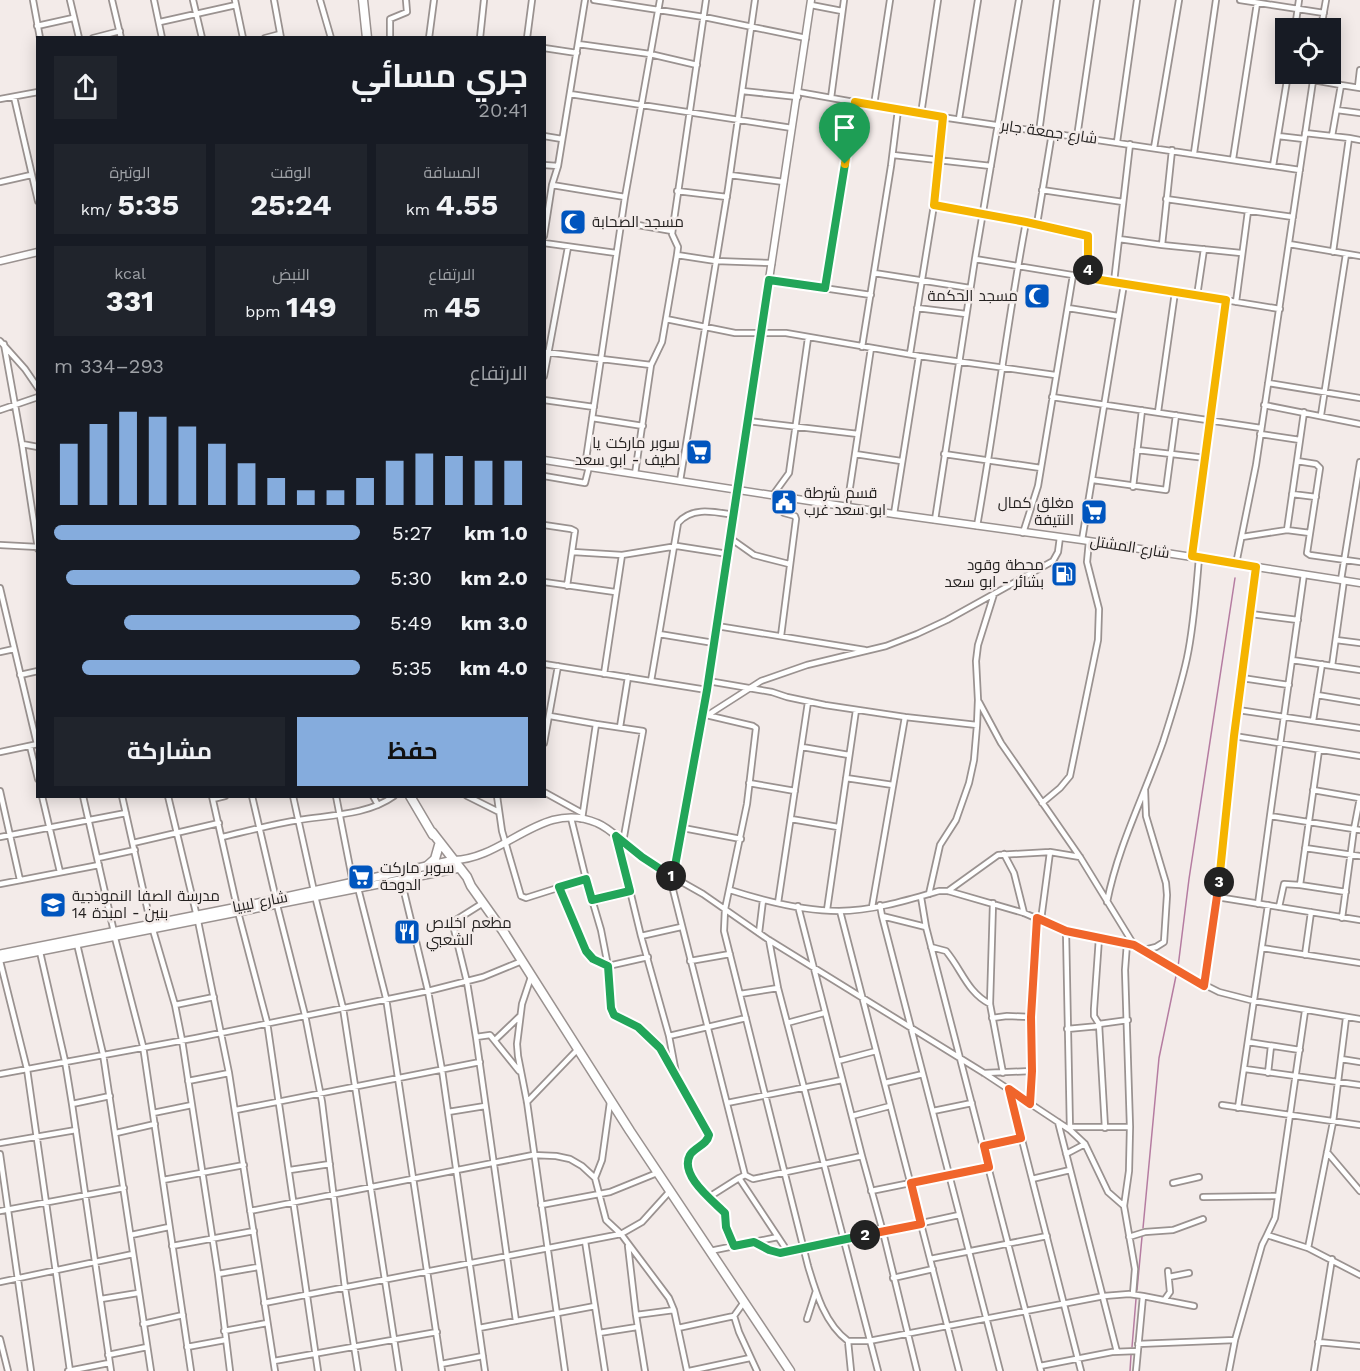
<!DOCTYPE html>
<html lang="ar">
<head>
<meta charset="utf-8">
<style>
  body { margin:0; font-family:"Work Sans",Cairo,sans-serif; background:#20242c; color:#f1f3f6; direction:rtl; height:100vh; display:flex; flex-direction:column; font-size:22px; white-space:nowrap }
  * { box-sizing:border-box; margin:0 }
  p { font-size:20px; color:#9ea1a6 }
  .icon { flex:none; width:33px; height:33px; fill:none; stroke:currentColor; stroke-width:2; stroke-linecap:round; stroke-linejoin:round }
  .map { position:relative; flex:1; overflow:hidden; direction:ltr }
  .drawer { position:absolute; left:36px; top:36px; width:510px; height:762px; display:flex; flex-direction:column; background:#171b24; border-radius:0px; box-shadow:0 3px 15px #0003; direction:rtl }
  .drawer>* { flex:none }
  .tools { position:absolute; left:1275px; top:18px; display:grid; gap:12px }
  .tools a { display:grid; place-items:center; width:66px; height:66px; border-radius:0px; background:#171b24; box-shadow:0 3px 15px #0003; font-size:30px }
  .pin { position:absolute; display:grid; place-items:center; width:51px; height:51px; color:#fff; margin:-62px -26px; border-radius:50% 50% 50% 0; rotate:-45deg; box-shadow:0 0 6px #0007 }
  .pin .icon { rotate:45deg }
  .km { position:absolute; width:30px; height:30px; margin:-15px; border-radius:50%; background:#222; color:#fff; font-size:16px; line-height:30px; text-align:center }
  .round { display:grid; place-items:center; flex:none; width:63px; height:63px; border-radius:0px; background:#20242c }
  .headline { display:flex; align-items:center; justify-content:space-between; height:102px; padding:0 18px }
  h1 { font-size:33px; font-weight:700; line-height:45px }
  .stats { display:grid; grid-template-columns:repeat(3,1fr); gap:9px; height:102px; padding:6px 18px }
  .stats div { display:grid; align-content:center; border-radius:0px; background:#20242c; text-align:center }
  .stats b { font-size:30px; font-weight:700 }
  .stats small { font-size:16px; font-weight:400 }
  .stats p { font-size:16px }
  .chart { height:168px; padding:12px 18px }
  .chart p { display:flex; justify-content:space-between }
  .chart svg { width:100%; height:108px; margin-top:6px; stroke:#85acdd; stroke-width:6 }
  .button { display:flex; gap:12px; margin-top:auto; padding:12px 18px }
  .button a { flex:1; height:69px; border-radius:0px; background:#85acdd; color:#111; font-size:24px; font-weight:700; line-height:69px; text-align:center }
  .button a+a { background:#20242c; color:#f1f3f6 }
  ul { padding:0 18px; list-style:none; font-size:20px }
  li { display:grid; grid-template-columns:96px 72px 1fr; align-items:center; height:45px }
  li i { height:15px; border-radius:8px; background:#85acdd }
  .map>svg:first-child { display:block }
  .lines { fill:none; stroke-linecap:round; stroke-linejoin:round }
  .stream { stroke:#b57ca1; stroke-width:1.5 }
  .minor-casing { stroke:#9a9290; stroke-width:8 }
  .tertiary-casing { stroke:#9a9290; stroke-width:9 }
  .secondary-casing { stroke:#9a9290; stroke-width:10 }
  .trunk-casing { stroke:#9a9290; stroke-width:11 }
  .minor { stroke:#fff; stroke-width:4.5 }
  .tertiary { stroke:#fff; stroke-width:6 }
  .secondary { stroke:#fff; stroke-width:7 }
  .trunk { stroke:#fff; stroke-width:8 }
  .split-1-casing { stroke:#fff; stroke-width:12 }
  .split-2-casing { stroke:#fff; stroke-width:12 }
  .split-3-casing { stroke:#fff; stroke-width:12 }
  .split-4-casing { stroke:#fff; stroke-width:12 }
  .split-5-casing { stroke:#fff; stroke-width:12 }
  .split-1 { stroke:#22a559; stroke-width:8 }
  .split-2 { stroke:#22a559; stroke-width:8 }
  .split-3 { stroke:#f0652b; stroke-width:8 }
  .split-4 { stroke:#f5b400; stroke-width:8 }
  .split-5 { stroke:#f5b400; stroke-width:8 }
  .labels { text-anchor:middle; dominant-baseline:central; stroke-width:5; stroke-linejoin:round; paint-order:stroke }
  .street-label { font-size:15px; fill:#242120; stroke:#f3ebe9 }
  .poi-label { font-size:15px; fill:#242120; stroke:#f3ebe9; text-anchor:start }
</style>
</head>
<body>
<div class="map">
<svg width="1360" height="1371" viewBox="0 0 1360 1371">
  <rect width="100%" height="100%" fill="#f3ebe9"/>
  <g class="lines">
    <path class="stream" d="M1178,967L1189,879L1235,578
      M1143,1228L1159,1058L1176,976
      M1137,1290L1142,1237
      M1132,1347L1136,1299
      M1130,1371L1131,1355"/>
    <defs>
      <path id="minor" d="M33,0L40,38
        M70,0L79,38
        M112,0L121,38
        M154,0L162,38
        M193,0L202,38
        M235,0L243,38
        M274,0L281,38
        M320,0L331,38
        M594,0L704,17L806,38
        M1240,0L1324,13
        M811,5L842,11
        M160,22L236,5
        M37,26L73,18
        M1295,28L1299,0
        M1321,28L1326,0
        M93,38L120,31
        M265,38L280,34
        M390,38V19L407,12L406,0
        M429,38L434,0
        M480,38L484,0
        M527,38L532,0
        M578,44L650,54L697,65
        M544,48L577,53
        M1313,80L1341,85
        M1358,87L1360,70
        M742,91L798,97
        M798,92L921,114L1300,170
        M570,94L792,128
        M14,97L38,201
        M831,98L844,0
        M0,99L38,92
        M874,105L890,0
        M1337,110L1360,113
        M921,114L938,0
        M943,117L934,205L1026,222L1088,236L1089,242L1088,278
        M959,119L978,0
        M1039,132L1057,0
        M1305,133L1349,138L1333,252
        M544,136L562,139
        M1278,136L1304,139
        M1332,136L1341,85L1360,88
        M1077,137L1097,0
        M1349,138L1360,140
        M1117,142L1137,0
        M1154,148L1179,0
        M1194,153L1216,0
        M893,155L991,166
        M1233,159L1257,3
        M544,165L558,166
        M1273,166L1288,74
        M730,175L784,182
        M0,182L31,175
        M552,185L625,197
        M1042,190L1123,202
        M677,191L727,197
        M1166,199L1293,217
        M621,222L672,231
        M1037,224L1052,133
        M544,236L552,185L558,166L585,0
        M1119,239L1162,245L1172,150
        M544,243L616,253
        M1289,244L1360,256
        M1162,245L1241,253
        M677,255L716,261L772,263
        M975,259L1280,309
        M874,273L970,288
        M769,280L871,295
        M1114,282L1130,144
        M825,288L855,102
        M1197,296L1204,249
        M1236,302L1248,211
        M917,308L966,314
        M1068,308L1118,316
        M666,319L735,333H786L919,356L1055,375
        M0,341L25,369L38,388
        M4,344L22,444L38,549
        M862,347L891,166L898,110
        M544,352L651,365
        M910,354L934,205
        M544,376L568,247
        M1268,383L1360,398
        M1052,397L1261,428
        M544,400L594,407
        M1264,405L1360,424
        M0,410L38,397
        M1158,412L1175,292
        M1304,412L1297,461L1316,464L1320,468L1307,553L1310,555L1360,562
        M1321,415L1346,254
        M592,418L643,426
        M748,421L858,434
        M1260,434L1300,440
        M22,444L38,447
        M1137,450L1206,458
        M855,454L901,461
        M944,454L1041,468
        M1297,461L1287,530L1310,533
        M585,466L625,197L660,0
        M635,474L651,365L662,342L677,255L678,247L672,234L706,0
        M544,476L585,483L589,467
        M1093,480L1166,490L1176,415
        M680,481L728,189L755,0
        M1133,487L1142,410
        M1292,494L1316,497
        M773,495L789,473L808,338
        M847,507L871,348
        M894,514L919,356
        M935,520L975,259L1019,0
        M544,525L571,529L575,531L567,586
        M977,526C995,425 1007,323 1026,222
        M1023,533L1038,486L1073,275
        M1242,537L1287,530
        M730,538L754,555L789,564
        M1082,540L1124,284
        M0,545L38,547
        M573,552L622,555L677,546L728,554
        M1192,556L1226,300
        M1236,564L1256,465L1314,74
        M1304,574L1270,816L1360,830
        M1341,580L1360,462
        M544,582L615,592
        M0,588L37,744
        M1251,614L1298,620
        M717,626L865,650
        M659,634L714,643
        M781,636L796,519L795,516L784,513L786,497
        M1336,640L1360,643
        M0,652L14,649
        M1292,660L1360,670
        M544,664L707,690
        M1332,666L1344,580
        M604,674L622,555
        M20,675L38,671
        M1242,678L1289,685
        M651,681L678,523C692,506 715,512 734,515
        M708,681L772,692L787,697L825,705L905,717L872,907
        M1317,695L1360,702
        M979,702L1001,743L1080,857L1134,945
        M1238,710L1360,728
        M702,714L753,726L756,728L747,804L725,909L724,931L808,1266C816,1293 825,1324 848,1341H869L1104,1296L1129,1294L1143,1296
        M708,715L761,681L807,665L886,646L917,634L947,620L1053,561L1058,552L1060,537
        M550,716L596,724
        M905,717L977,725
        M1313,721L1322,664
        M620,727L628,677
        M1234,736L1360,756
        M544,743L558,666
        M30,746L38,779
        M802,747L849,755
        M0,752L38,744
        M846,778L893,785
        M749,783L795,791
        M1313,790L1359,798
        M0,791L20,880
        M544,792L582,813
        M42,796L60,872
        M83,796L114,932
        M122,796L151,925
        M168,796L198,921L229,1073L275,1371
        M212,796L237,907
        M252,796L276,899
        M293,796L314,891
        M336,796L353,883
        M373,796L378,805
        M467,796L499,812
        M497,796L502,831L521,896L526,898L586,879
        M213,799L225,796
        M1042,803L1060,788L1070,776L1098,640L1099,609L1087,562L1089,541
        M571,818L586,879L601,930L608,966L648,957
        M582,819L596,724L643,731L623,842
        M791,819L838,827
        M683,828L741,839
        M0,837L126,813
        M222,837C248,831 273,824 299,820C330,815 368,815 394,796
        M617,837L641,936L669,1036L676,1073
        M133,843L219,823
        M1305,848L1360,856
        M1004,854L1014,873L1024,913
        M98,858L135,850
        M669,874L745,1175
        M673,877L703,894L769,940L984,1073L1070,1130L1085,1144L1108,1192L1124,1206
        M401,879L428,991L442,1070L485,1371
        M0,884L99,865
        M1300,885L1346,892
        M559,887L586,951L593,959L608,966L611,1008L614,1015L638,1027L660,1048L709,1135C707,1145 695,1147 690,1155C679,1177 712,1200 725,1213L726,1227L734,1246
        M358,888L386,998L442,1371
        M730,890C764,901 803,911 839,911C872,911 908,900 939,891H948L1024,913L1066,931L1099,938
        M948,891L998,855L1050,852L1080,857
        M929,894L940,845L956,820L969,783L974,760L977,725L978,700L976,661L978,645L994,594
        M315,896L343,1008L399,1371
        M921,897L926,927L1041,1371
        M1217,897L1360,920
        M592,900L630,891
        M1107,902C1118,846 1144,796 1163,742C1172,714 1181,686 1187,658C1194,625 1196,591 1199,558
        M483,903L456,920L454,929L467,982L476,1037L516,1321
        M778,903L808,702
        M993,903L990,1004L1003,1073
        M1258,904L1270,816
        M277,905L305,1015L322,1102L345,1288L358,1371
        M880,905L882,916L926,927
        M1279,907L1284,884L1300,885L1319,750
        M827,910L856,710
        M840,911L959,1371
        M238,912L267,1022L318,1371
        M882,916L1000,1371
        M1342,918L1354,829L1360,798
        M1041,920L1050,852
        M153,930L175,1005L182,1040L218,1274L230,1371
        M1066,931L1070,1130
        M759,933L763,900
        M641,936L681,927
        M115,938L143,1046L191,1371
        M769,940L778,988L878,1371
        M1127,943L1125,970L1130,1127L1129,1171L1124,1206L1135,1269L1133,1294
        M77,944L103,1054L151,1371
        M931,947L946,951C962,970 967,992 990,1004
        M1262,948L1360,963
        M1144,950L1156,947L1164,942L1167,895L1166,883L1146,816L1145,790
        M40,952L65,1061L72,1104L111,1371
        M1305,955L1311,912
        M0,961L27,1069L70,1371
        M690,961L730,954
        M531,977L522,1004L517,1044L518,1056L527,1102L565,1371
        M1205,986L1217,897L1234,736L1256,567
        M740,994L778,988
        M175,1005L214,997
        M992,1018L1007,1016L1031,1017
        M787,1023L824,1013
        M1099,1024L1094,1016V1009L1099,938L1134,945L1173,969L1219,992L1254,1001L1360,1019
        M1067,1029L1099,1026
        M669,1036L746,1018
        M476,1037L490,1035L519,1071
        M495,1040L520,1016
        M1248,1042L1300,1050
        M1341,1059L1360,1062
        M838,1061L876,1051
        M1245,1069L1360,1085
        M984,1073L1032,1071
        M1268,1073L1271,1046
        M0,1074L196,1038L428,991L483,977L522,961
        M188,1081L229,1073
        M885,1083L923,1074
        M1009,1089L1081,1371
        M527,1102L578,1049
        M727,1103L842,1080
        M72,1104L110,1096
        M1030,1104L1032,1071L1031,1017L1037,918
        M1222,1105L1360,1125
        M1238,1108L1268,905
        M236,1110L480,1062
        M933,1111L972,1103
        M448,1112L485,1106
        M153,1113L192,1105
        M852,1116L890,1106
        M1058,1122L1117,1352
        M1070,1127H1130
        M1105,1128L1099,1024L1128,1020
        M116,1133L155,1124
        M0,1143L76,1130
        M984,1146L1021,1138
        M1327,1152L1360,1191
        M0,1154L31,1371
        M1066,1154L1085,1144
        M862,1156L883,1232L917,1371
        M290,1170L330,1164
        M595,1178L602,1160L610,1102
        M739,1178L745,1175L753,1179L862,1156L798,906
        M1032,1179L1070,1170
        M163,1180L244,1165
        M1173,1183L1199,1177
        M871,1191L989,1167
        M709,1197L739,1178L788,1252
        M1203,1197L1278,1196
        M541,1205L610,1192L657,1173
        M0,1211L124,1188
        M250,1211L533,1155L556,1156L570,1159L582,1166L595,1178L606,1220L621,1234L669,1298L674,1310L687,1371
        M131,1235L169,1227
        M1267,1235L1275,1218L1305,1011
        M1129,1237L1145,1232L1173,1230L1203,1219
        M585,1241L605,1371
        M754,1242L775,1253L788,1252L959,1215
        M172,1246L254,1231
        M628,1246L636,1315L645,1371
        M1308,1248L1333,1122L1346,1018
        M710,1251L778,1237
        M930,1259L1047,1236
        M218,1274L258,1267
        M1169,1277L1189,1273
        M893,1278L933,1269
        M0,1282L133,1254
        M101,1299L138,1293
        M1165,1299L1170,1292L1168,1271
        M744,1302L734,1316L739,1332L757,1371
        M264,1303L621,1234L642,1222L670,1191
        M636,1315L674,1310
        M807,1319L816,1291
        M143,1324L183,1315
        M479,1328L595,1306
        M678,1328L734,1316
        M224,1331L267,1323
        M599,1333L637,1327
        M0,1339L8,1371
        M848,1341L851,1371
        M1318,1342L1360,1346
        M1138,1344L1235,1340
        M187,1347L225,1340
        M108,1355L147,1347
        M274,1361L437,1332
        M441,1364L483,1356
        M1040,1366L1112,1352L1137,1351
        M68,1371L109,1363
        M689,1371L750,1358
        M1136,1371L1143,1296L1194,1306
        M1229,1371L1235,1340L1262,1245L1267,1235L1308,1248L1360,1275
        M1314,1371L1332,1259"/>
      <path id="tertiary" d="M0,261L38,252
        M544,460L894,514L1082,540L1360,583
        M454,860C505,859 543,799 597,823C609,828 617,837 627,845C641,857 657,867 673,877L717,626L811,0"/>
      <path id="secondary" d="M0,954L253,904L454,860
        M0,959L460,868"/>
      <path id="trunk" d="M363,0L367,38
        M410,796L433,835
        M432,832L467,877L471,886L503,931L630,1131L790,1371
        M426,867L435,859L439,845"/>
    </defs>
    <use href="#minor" class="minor-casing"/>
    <use href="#tertiary" class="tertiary-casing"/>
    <use href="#secondary" class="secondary-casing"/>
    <use href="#trunk" class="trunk-casing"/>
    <use href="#minor" class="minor"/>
    <use href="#tertiary" class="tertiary"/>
    <use href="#secondary" class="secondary"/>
    <use href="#trunk" class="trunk"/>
  </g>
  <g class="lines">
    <defs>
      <path id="split-1" d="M671,876L673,877L707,690L769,280L825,288L845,164"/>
      <path id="split-2" d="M671,876L642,857L616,836L630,891L592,900L586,879L559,887L586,951L593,959L608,966L611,1008L614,1015L638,1027L660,1048L709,1135C707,1145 695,1147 690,1155C679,1175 712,1200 725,1213L726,1227L734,1246L754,1242L769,1250L780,1253L865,1235"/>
      <path id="split-3" d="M865,1235L921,1224L911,1183L989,1167L984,1146L1021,1138L1009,1089L1030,1104L1032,1071L1031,1017L1037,918L1066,931L1134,945L1204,986L1219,882"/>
      <path id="split-4" d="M1088,270V278L1226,300L1192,556L1256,567L1234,736L1219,882"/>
      <path id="split-5" d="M845,164L855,102L943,117L934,205L1026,222L1088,236V270"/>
    </defs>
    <use href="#split-1" class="split-1-casing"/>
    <use href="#split-2" class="split-2-casing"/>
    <use href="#split-3" class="split-3-casing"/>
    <use href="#split-4" class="split-4-casing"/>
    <use href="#split-5" class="split-5-casing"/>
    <use href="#split-1" class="split-1"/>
    <use href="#split-2" class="split-2"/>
    <use href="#split-3" class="split-3"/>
    <use href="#split-4" class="split-4"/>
    <use href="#split-5" class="split-5"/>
  </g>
  <defs>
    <symbol id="mosque-square" viewBox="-11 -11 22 22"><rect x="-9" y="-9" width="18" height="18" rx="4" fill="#0055be" stroke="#f3ebe9"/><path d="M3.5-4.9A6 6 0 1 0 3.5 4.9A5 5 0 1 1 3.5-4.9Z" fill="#fff"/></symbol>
    <symbol id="supermarket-square" viewBox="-11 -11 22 22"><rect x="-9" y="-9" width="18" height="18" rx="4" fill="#0055be" stroke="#f3ebe9"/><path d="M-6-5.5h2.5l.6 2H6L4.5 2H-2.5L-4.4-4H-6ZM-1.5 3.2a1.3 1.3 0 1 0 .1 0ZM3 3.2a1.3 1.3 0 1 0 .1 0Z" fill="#fff"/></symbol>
    <symbol id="civic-square" viewBox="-11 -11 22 22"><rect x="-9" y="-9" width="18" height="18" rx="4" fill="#0055be" stroke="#f3ebe9"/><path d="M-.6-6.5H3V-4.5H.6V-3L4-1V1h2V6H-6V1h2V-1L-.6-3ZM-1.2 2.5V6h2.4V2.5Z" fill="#fff"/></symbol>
    <symbol id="fuel-square" viewBox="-11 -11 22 22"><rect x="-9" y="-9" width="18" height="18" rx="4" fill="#0055be" stroke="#f3ebe9"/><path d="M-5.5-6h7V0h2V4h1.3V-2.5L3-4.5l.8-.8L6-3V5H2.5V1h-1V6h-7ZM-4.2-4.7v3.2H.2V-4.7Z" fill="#fff"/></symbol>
    <symbol id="school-square" viewBox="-11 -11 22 22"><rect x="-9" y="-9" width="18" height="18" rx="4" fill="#0055be" stroke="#f3ebe9"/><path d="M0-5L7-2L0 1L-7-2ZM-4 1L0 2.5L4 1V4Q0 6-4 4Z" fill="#fff"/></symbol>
    <symbol id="restaurant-square" viewBox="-11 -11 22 22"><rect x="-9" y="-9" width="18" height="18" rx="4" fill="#0055be" stroke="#f3ebe9"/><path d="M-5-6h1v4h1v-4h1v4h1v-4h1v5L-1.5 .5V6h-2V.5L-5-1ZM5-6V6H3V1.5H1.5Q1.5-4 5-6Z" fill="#fff"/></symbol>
  </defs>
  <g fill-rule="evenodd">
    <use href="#mosque-square" x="558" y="207" width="30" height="30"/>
    <use href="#mosque-square" x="1022" y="281" width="30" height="30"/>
    <use href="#supermarket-square" x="684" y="437" width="30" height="30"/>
    <use href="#civic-square" x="769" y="487" width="30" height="30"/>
    <use href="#supermarket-square" x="1079" y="497" width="30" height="30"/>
    <use href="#fuel-square" x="1049" y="559" width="30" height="30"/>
    <use href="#supermarket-square" x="346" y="862" width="30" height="30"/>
    <use href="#school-square" x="38" y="890" width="30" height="30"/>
    <use href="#restaurant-square" x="392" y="917" width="30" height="30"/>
  </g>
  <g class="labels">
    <g class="street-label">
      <text transform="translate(1049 132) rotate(8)">شارع جمعة جابر</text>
      <text transform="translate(1130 547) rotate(9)">شارع المشتل</text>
      <text transform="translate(260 902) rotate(-11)">شارع ليبيا</text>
    </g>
    <g class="poi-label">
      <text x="592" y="222">مسجد الصحابة</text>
      <text x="1018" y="296" text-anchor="end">مسجد الحكمة</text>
      <text x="680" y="443" text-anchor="end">سوبر ماركت يا<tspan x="680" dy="17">لطيف - ابو سعد</tspan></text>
      <text x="804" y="493">قسم شرطة<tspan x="804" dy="17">ابو سعد غرب</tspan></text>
      <text x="1074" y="503" text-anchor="end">مغلق كمال<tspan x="1074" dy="17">النتيفة</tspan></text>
      <text x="1044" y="565" text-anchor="end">محطة وقود<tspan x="1044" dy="17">بشائر - ابو سعد</tspan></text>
      <text x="380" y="868">سوبر ماركت<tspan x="380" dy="17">الدوحة</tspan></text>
      <text x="72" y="896">مدرسة الصفا النموذجية<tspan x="72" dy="17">بنين - امبدة 14</tspan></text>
      <text x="426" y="923">مطعم اخلاص<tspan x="426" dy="17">الشعبي</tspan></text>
    </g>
  </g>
</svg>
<div class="tools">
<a><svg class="icon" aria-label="locate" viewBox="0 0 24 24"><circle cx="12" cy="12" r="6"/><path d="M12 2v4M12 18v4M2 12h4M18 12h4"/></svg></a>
</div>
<div class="pin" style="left:845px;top:164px;background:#1e9e55"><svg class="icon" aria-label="arrive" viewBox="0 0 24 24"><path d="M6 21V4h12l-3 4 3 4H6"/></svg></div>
<b class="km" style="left:671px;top:876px">1</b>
<b class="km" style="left:865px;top:1235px">2</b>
<b class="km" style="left:1219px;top:882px">3</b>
<b class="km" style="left:1088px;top:270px">4</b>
<section class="drawer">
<div class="headline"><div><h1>جري مسائي</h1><p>20:41</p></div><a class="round"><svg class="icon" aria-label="share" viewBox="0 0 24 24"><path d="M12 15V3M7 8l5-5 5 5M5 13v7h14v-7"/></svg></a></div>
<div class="stats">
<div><p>المسافة</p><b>4.55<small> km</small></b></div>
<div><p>الوقت</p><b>25:24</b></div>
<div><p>الوتيرة</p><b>5:35<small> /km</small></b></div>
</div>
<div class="stats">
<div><p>الارتفاع</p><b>45<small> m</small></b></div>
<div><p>النبض</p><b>149<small> bpm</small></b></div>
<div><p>kcal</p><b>331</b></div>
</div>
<div class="chart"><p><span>الارتفاع</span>293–334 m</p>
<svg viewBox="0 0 160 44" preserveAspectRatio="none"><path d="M5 44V19M15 44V11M25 44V6M35 44V8M45 44V12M55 44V19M65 44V27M75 44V33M85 44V38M95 44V38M105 44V33M115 44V26M125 44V23M135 44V24M145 44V26M155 44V26"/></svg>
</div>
<ul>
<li><b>1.0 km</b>5:27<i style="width:100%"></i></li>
<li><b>2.0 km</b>5:30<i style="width:96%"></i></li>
<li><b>3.0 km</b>5:49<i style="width:77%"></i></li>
<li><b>4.0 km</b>5:35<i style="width:91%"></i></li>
</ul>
<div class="button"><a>حفظ</a><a>مشاركة</a></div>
</section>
</div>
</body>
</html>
